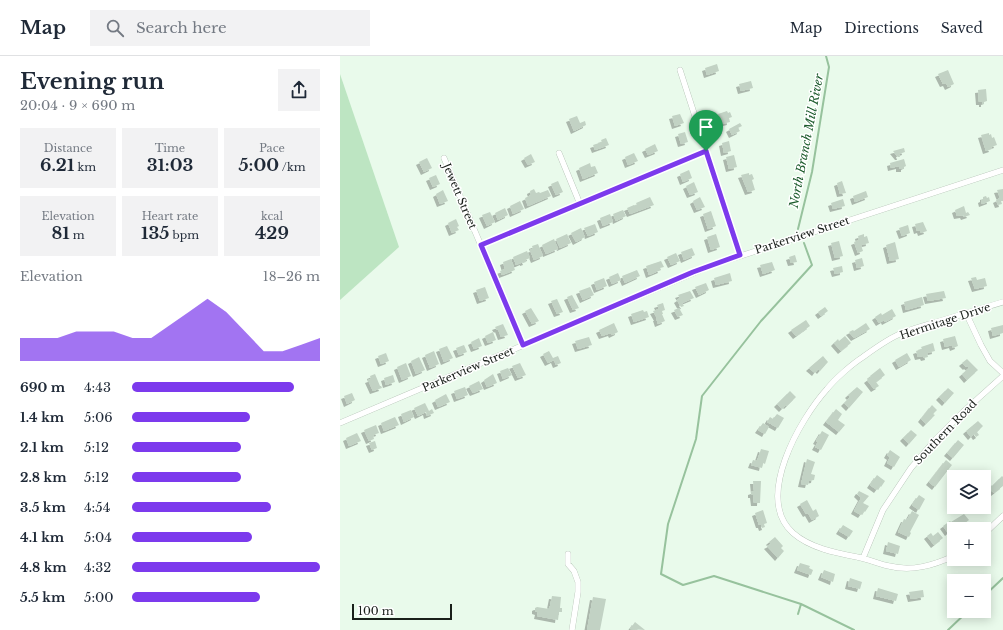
<!DOCTYPE html>
<html lang="en">
<head>
<meta charset="utf-8">
<style>
  body { margin:0; font-family:"Libre Baskerville",serif; background:#f2f2f3; color:#1f2937; height:100vh; display:flex; flex-direction:column; font-size:15px; white-space:nowrap }
  * { box-sizing:border-box; margin:0 }
  p { font-size:13px; color:#747a83 }
  .icon { flex:none; width:22px; height:22px; fill:none; stroke:currentColor; stroke-width:2; stroke-linecap:round; stroke-linejoin:round }
  .map { position:relative; flex:1; overflow:hidden }
  .details { display:flex; flex-direction:column; background:#fff; width:340px }
  .details>* { flex:none }
  .tools { position:absolute; left:607px; top:414px; display:grid; gap:8px }
  .tools a { display:grid; place-items:center; width:44px; height:44px; border-radius:0px; background:#fff; box-shadow:0 2px 10px #0003; font-size:20px }
  .scale { position:absolute; left:12px; bottom:10px; width:100px; box-sizing:border-box; padding-left:4px; border:2px solid #191f1a; border-top:0; font-size:11px; line-height:14px; white-space:nowrap; color:#191f1a; -webkit-text-stroke:3px #fff; paint-order:stroke }
  .pin { position:absolute; display:grid; place-items:center; width:34px; height:34px; color:#fff; margin:-41px -17px; border-radius:50% 50% 50% 0; rotate:-45deg; box-shadow:0 0 4px #0007 }
  .pin .icon { rotate:45deg }
  .round { display:grid; place-items:center; flex:none; width:42px; height:42px; border-radius:0px; background:#f2f2f3 }
  .headline { display:flex; align-items:center; justify-content:space-between; height:68px; padding:0 20px }
  h1 { font-size:22px; font-weight:700; line-height:30px }
  .stats { display:grid; grid-template-columns:repeat(3,1fr); gap:6px; height:68px; padding:4px 20px }
  .stats div { display:grid; align-content:center; border-radius:0px; background:#f2f2f3; text-align:center }
  .stats b { font-size:17px; font-weight:700 }
  .stats small { font-size:11px; font-weight:400 }
  .stats p { font-size:11px }
  .chart { height:112px; padding:8px 20px }
  .chart p { display:flex; justify-content:space-between }
  .chart svg { width:100%; height:72px; margin-top:4px; fill:#7c3aed; opacity:.7 }
  ul { padding:0 20px; list-style:none; font-size:13px }
  li { display:grid; grid-template-columns:64px 48px 1fr; align-items:center; height:30px }
  li i { height:10px; border-radius:5px; background:#7c3aed }
  header { display:flex; align-items:center; gap:24px; box-sizing:border-box; height:56px; padding:0 20px; background:#fff; border-bottom:1px solid #e0e1e3 }
  header strong { font-size:19px }
  nav { display:flex; gap:22px; margin-inline-start:auto; font-size:14px }
  .search { width:280px; height:36px; background:#f2f2f3; display:flex; align-items:center; gap:10px; box-sizing:border-box; padding:0 14px; border-radius:0px; color:#747a83; font-size:15px }
  main { display:flex; flex:1; min-height:0 }
  .map>svg:first-child { display:block }
  .green { fill:#bde5c2 }
  .lines { fill:none; stroke-linecap:round; stroke-linejoin:round }
  .stream { stroke:#97c29d; stroke-width:2 }
  .building { fill:#c2d2c4; filter:url(#shadow) }
  .minor-casing { stroke:#a9b8aa; stroke-width:6 }
  .minor { stroke:#fff; stroke-width:5.5 }
  .route-casing { stroke:#fff; stroke-width:8 }
  .route { stroke:#7c3aed; stroke-width:5 }
  .labels { text-anchor:middle; dominant-baseline:central; stroke-width:3; stroke-linejoin:round; paint-order:stroke }
  .street-label { font-size:11px; fill:#191f1a; stroke:#fff }
  .water-label { font-size:12px; font-style:italic; fill:#1c5b2c; stroke:#fff }
</style>
</head>
<body>
<header>
<strong>Map</strong>
<div class="search"><svg class="icon" aria-label="search" viewBox="0 0 24 24"><circle cx="10" cy="10" r="6"/><path d="M15 15l6 6"/></svg>Search here</div>
<nav><a>Map</a><a>Directions</a><a>Saved</a></nav>
</header>
<main>
<section class="details">
<div class="headline"><div><h1>Evening run</h1><p>20:04 · 9 × 690 m</p></div><a class="round"><svg class="icon" aria-label="share" viewBox="0 0 24 24"><path d="M12 15V3M7 8l5-5 5 5M5 13v7h14v-7"/></svg></a></div>
<div class="stats">
<div><p>Distance</p><b>6.21<small> km</small></b></div>
<div><p>Time</p><b>31:03</b></div>
<div><p>Pace</p><b>5:00<small> /km</small></b></div>
</div>
<div class="stats">
<div><p>Elevation</p><b>81<small> m</small></b></div>
<div><p>Heart rate</p><b>135<small> bpm</small></b></div>
<div><p>kcal</p><b>429</b></div>
</div>
<div class="chart"><p><span>Elevation</span>18–26 m</p>
<svg viewBox="0 0 160 44" preserveAspectRatio="none"><path d="M0 44V30L10 30L20 30L30 26L40 26L50 26L60 30L70 30L80 22L90 14L100 6L110 14L120 26L130 38L140 38L150 34L160 30V44z"/></svg>
</div>
<ul>
<li><b>690 m</b>4:43<i style="width:86%"></i></li>
<li><b>1.4 km</b>5:06<i style="width:63%"></i></li>
<li><b>2.1 km</b>5:12<i style="width:58%"></i></li>
<li><b>2.8 km</b>5:12<i style="width:58%"></i></li>
<li><b>3.5 km</b>4:54<i style="width:74%"></i></li>
<li><b>4.1 km</b>5:04<i style="width:64%"></i></li>
<li><b>4.8 km</b>4:32<i style="width:100%"></i></li>
<li><b>5.5 km</b>5:00<i style="width:68%"></i></li>
</ul>
</section>
<div class="map">
<svg width="663" height="574" viewBox="0 0 663 574">
  <defs>
    <filter id="shadow"><feDropShadow dx="-3" dy="3" stdDeviation="0" flood-color="#0004"/></filter>
  </defs>
  <rect width="100%" height="100%" fill="#e9faeb"/>
  <path class="green" d="M0,18L59,191L0,244Z"/>
  <g class="lines">
    <path class="stream" d="M458,173L472,116L489,11L486,0
      M464,187L472,209L421,265L362,340L356,383L328,468L321,518L343,529L374,520L461,548L514,574
      M644,540L663,522
      M458,558L461,548
      M608,574L628,555"/>
  </g>
  <path class="building" d="M377,8L379,15L367,19L365,12Z
    M608,14L614,28L608,31L606,27L603,28L598,18Z
    M411,25L413,32L401,35L399,28Z
    M646,33L647,45L644,46V48H642V46H639L638,34Z
    M387,55L388,57L390,56L392,61L389,62L390,66L378,69L376,61H379L378,58Z
    M340,58L344,67L335,70L332,60Z
    M237,60L240,67L245,65L246,69L234,75L229,63Z
    M400,67L402,70L398,72L400,75L392,79L389,73Z
    M345,76L348,86L341,88L338,78Z
    M649,77V79L651,78L652,82L654,81L657,89L651,91L652,93L646,95L641,79Z
    M266,82L269,89L255,94L253,89L262,86L261,84Z
    M389,85L391,95L384,97L382,87Z
    M315,88L318,95L308,99L305,93Z
    M564,92L565,96L559,98L560,101H558L553,95Z
    M294,97L298,105L288,109L285,101Z
    M191,98L195,106L188,109L184,102Z
    M394,99L397,111L389,113L386,101Z
    M87,102L92,112L84,116L79,106Z
    M564,103L566,110L564,111V113H559V110L551,112L550,107Z
    M250,107L251,111L255,110L258,117L243,123L239,112Z
    M349,114L352,122L343,126L340,118Z
    M409,117V119L412,118L414,123L412,124L415,134L408,136L401,119Z
    M96,119L100,128L93,131L89,122Z
    M218,125L223,136L216,139L211,128Z
    M502,125L506,137L500,138L497,127Z
    M354,126L358,136L350,139L346,130Z
    M194,133L196,137L199,136L200,137L208,134L211,140L188,150L185,142L191,139L190,135Z
    M663,133V145H661L662,148L658,149L656,144L660,142L657,134Z
    M103,134L108,145L100,148L96,138Z
    M526,135L528,141L515,146L513,140Z
    M646,140L647,142L649,141L650,145L642,148L641,144L643,143V141Z
    M310,141L314,149L290,158L287,152L294,149L295,150L297,149L296,147Z
    M360,141L365,151L357,154L353,145Z
    M503,143L505,150L493,153L491,147Z
    M180,145L184,153L173,158L170,150Z
    M624,150L626,157L628,156L630,159L624,161L623,159L617,160L615,154Z
    M165,152L168,159L158,164L155,157Z
    M283,154L286,160L276,165L273,158Z
    M371,155L376,170L368,173L363,158Z
    M150,156L155,166L147,170L142,159Z
    M270,158L273,166L263,170L260,162Z
    M116,163L119,170L117,171L119,174L112,177L108,167Z
    M583,166L587,175L581,177L580,174L577,175L575,168Z
    M255,168L258,176L248,180L244,172Z
    M568,169L570,177L562,180L559,172Z
    M241,172L245,181L236,186L231,177Z
    M227,178L231,187L220,192L216,183Z
    M376,178L380,191L371,194L367,181Z
    M524,178V181L527,180L529,187L521,189L523,195L518,197L514,186L519,184L518,180Z
    M214,183L218,193L206,198L202,189Z
    M499,185L503,200L495,202L491,187Z
    M555,186L559,203L550,205L546,189Z
    M198,188L203,200L194,204L190,194L193,193L192,190Z
    M352,192L355,199L344,204L341,196Z
    M187,195L190,202L185,204L186,206L183,207V206L176,209L173,201Z
    M336,197L340,205L331,209L327,201Z
    M455,199L457,206L451,207L449,201Z
    M522,202L524,210L517,212L515,204Z
    M171,203L175,214L162,219L160,215L165,213L163,206Z
    M321,205L324,211L320,212L321,214L309,219L306,210Z
    M432,206L435,214L423,218L420,209Z
    M502,210L503,216L495,218L493,212Z
    M297,214L300,220L285,227L282,220Z
    M278,217L281,224L272,228L269,221Z
    M390,217L392,225L376,229L374,222Z
    M636,221L637,224L645,222L647,230L635,233L631,222Z
    M264,222L267,230L257,234L254,226Z
    M366,227L369,234L359,239L355,231Z
    M145,231L149,242L140,245L136,234Z
    M250,231L254,239L243,244L239,235Z
    M350,235L354,242L342,247L344,250L341,251L337,244L340,242L338,239Z
    M604,235L606,242L588,245L586,238Z
    M232,239L239,252L233,254L227,241Z
    M582,241L584,249L566,254L564,246Z
    M217,243L223,256L217,258L211,245Z
    M323,247L325,254L322,255L323,258H322L325,265L318,268L316,262H317L313,255L319,253L317,249Z
    M485,251L488,255L481,260L478,256Z
    M191,252L199,265L192,268L185,255Z
    M339,252L343,259L338,261L334,254Z
    M552,253L556,260L545,266L544,264L539,267L535,261L541,257L542,259Z
    M303,254L304,256L307,255L309,261L294,266L291,258Z
    M466,264L470,270L456,280L451,274Z
    M274,267L278,276L272,279L271,277L262,280L259,274Z
    M526,267L530,273L514,282L509,276L513,274L514,275Z
    M163,268L168,279L161,281L158,273L157,274L155,271Z
    M663,269V277L653,280L651,272Z
    M153,276L156,284L148,287L145,280Z
    M505,280L511,287L501,295L494,287L498,283L499,285Z
    M615,280L618,290L613,292L612,289L605,291L603,283Z
    M249,281L252,289L238,293L235,285Z
    M139,282L142,290L134,293L131,286Z
    M593,287L595,295L587,297L588,301L584,302L583,300L578,301L576,295L582,293L581,291Z
    M124,289L127,296L119,299L116,292Z
    M107,290L113,302L104,306L99,293Z
    M94,295L99,308L90,312L85,299Z
    M209,295L213,302L218,300L221,307L216,309L214,304L208,307L203,298Z
    M46,297L49,305L41,308L38,300Z
    M567,297L571,304L559,311L555,304Z
    M483,300L488,306L480,315L478,313L475,317L469,312Z
    M79,301L85,314L76,318L71,305Z
    M627,303L638,314L627,324L622,318L629,312L627,310L626,311L622,307Z
    M66,307L71,320L62,324L57,311Z
    M180,307L186,319L178,322L172,310Z
    M168,312L172,319L163,323L160,315Z
    M540,312L545,319L536,326L539,330L534,333L527,324L531,321L530,320Z
    M35,318L40,330H41L42,332L33,335L28,324L31,323L30,320Z
    M153,318L157,327L147,331L144,324Z
    M53,319L55,326L46,329L44,322Z
    M139,325L143,333L133,337L129,330Z
    M125,331L128,339L117,343L114,335Z
    M517,331L523,336L509,352L504,347L510,341L508,339Z
    M608,332L614,337L605,347L599,341Z
    M450,335L456,341L447,350L446,349L442,353L437,348Z
    M12,337L15,344L7,348L4,340Z
    M106,338L110,346L98,351L95,344Z
    M85,347L89,355L92,353L94,357L87,360L86,356L78,360L74,352Z
    M592,349L597,354L593,358L595,359L586,368L581,363Z
    M496,353L502,358L498,364L505,369L499,376L486,366Z
    M71,354L74,361L64,366L61,358Z
    M437,358L444,362L438,372L427,366L430,361L433,363Z
    M55,361L59,369L44,375L41,367Z
    M638,365L643,370L637,376L639,379L636,381L634,378L631,381L626,375Z
    M423,367L429,371L425,378L418,374Z
    M36,369L39,377L33,379L34,383L29,385L24,374Z
    M571,374L577,379L569,388L563,382Z
    M482,375L489,379L481,394L475,391L478,386L476,385Z
    M17,377L21,385L9,390L6,382Z
    M618,384L624,389L613,402L607,397Z
    M35,385L37,392L32,394L29,387Z
    M421,393L429,395L425,408L423,407L422,412L411,409L413,404L417,405Z
    M550,394L560,401L554,411L547,407L550,401L547,399Z
    M467,403L475,406L471,418L475,419L474,424L469,425L468,429L461,428Z
    M606,404L612,409L595,431L589,426Z
    M537,419L545,425L541,431L540,430L537,434L530,429Z
    M662,420L663,421V430L654,437L646,430L649,427L652,430Z
    M413,425H421L420,447H414L413,439H411V436L414,435Z
    M519,435L529,440L523,447L529,450L525,456L524,455L521,459L514,455L521,442L517,438Z
    M579,439L585,443L579,454L572,449Z
    M467,444L473,455L476,453L479,460L472,464L468,457L466,458L460,448Z
    M423,454L427,467L424,468L425,471L422,472L421,469H419L415,457Z
    M572,455L579,459L570,476L571,477L569,481L558,476L564,463L567,464Z
    M624,458L629,464L620,471L618,468L608,477L603,470L610,465L611,466Z
    M503,469L513,475L509,481L499,475Z
    M598,476L603,482L594,489L587,480L591,477L593,480Z
    M435,481L443,490L441,492L444,495L438,502L427,490L431,488L429,486Z
    M548,486L560,490L558,498L546,495Z
    M460,507L470,510L469,512L473,514L471,519L457,514Z
    M484,514L495,518L493,526L481,521Z
    M510,522L522,526L520,533L508,530Z
    M538,532L558,538L556,545L536,540Z
    M583,534L584,541L571,543L569,536Z
    M212,540L221,541L220,552H222V556H219L218,564L197,560L198,556L195,555V552L197,551L209,553V550H210Z
    M253,541L266,543L260,574H247Z
    M295,566L305,574L290,573Z"/>
  <g class="lines">
    <defs>
      <path id="minor" d="M340,14L400,199
        M219,97L240,148
        M104,102L183,289
        M141,189L366,95
        M626,257L641,289L650,305L663,317
        M0,367L370,210L663,114
        M644,478L663,460
        M228,498V508L234,515L238,526V536L232,574
        M614,500C594,509 572,516 549,510C539,508 528,503 517,501C496,497 470,492 453,477C414,442 460,363 487,333C495,323 512,308 523,301C534,293 549,282 562,277C572,273 583,270 593,267C617,260 640,253 663,246
        M523,502L543,454L571,412L596,383L623,356L663,320"/>
    </defs>
    <use href="#minor" class="minor-casing"/>
    <use href="#minor" class="minor"/>
  </g>
  <g class="lines">
    <defs>
      <path id="route" d="M366,95L400,199L353,216L183,289L141,189Z"/>
    </defs>
    <use href="#route" class="route-casing"/>
    <use href="#route" class="route"/>
  </g>
  <g class="labels">
    <g class="street-label">
      <text transform="translate(120 140) rotate(67)">Jewett Street</text>
      <text transform="translate(462 179) rotate(-18)">Parkerview Street</text>
      <text transform="translate(605 265) rotate(-18)">Hermitage Drive</text>
      <text transform="translate(128 313) rotate(-23)">Parkerview Street</text>
      <text transform="translate(605 376) rotate(-46)">Southern Road</text>
    </g>
    <g class="water-label">
      <text transform="translate(466 85) rotate(-79)">North Branch Mill River</text>
    </g>
  </g>
</svg>
<div class="tools">
<a><svg class="icon" aria-label="layers" viewBox="0 0 24 24"><path d="M12 4l9 5-9 5-9-5zM3 14l9 5 9-5"/></svg></a>
<a>+</a>
<a>−</a>
</div>
<div class="scale">100 m</div>
<div class="pin" style="left:366px;top:95px;background:#1e9e55"><svg class="icon" aria-label="arrive" viewBox="0 0 24 24"><path d="M6 21V4h12l-3 4 3 4H6"/></svg></div>
</div>
</main>
</body>
</html>
